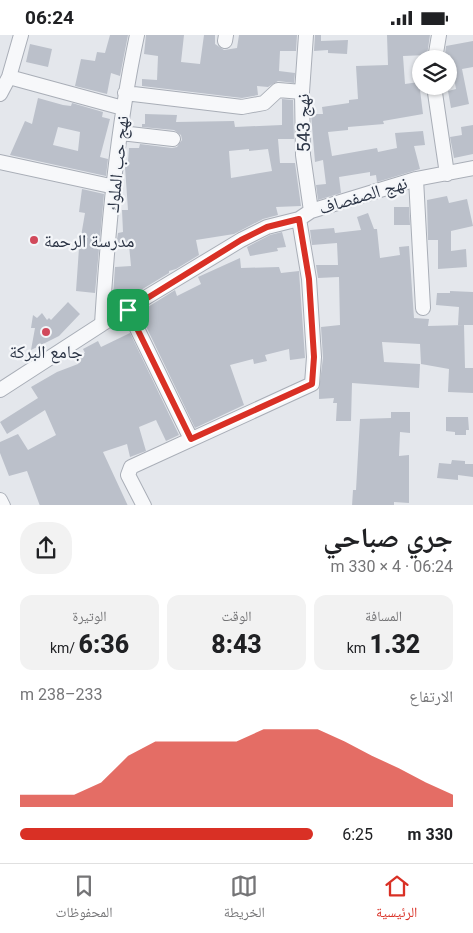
<!DOCTYPE html>
<html lang="ar">
<head>
<meta charset="utf-8">
<style>
  body { margin:0; font-family:Roboto,"Noto Naskh Arabic",sans-serif; background:#f2f2f2; color:#202124; direction:rtl; height:100vh; display:flex; flex-direction:column; font-size:19px; white-space:nowrap }
  * { box-sizing:border-box; margin:0 }
  p { font-size:16px; color:#757577 }
  .icon { flex:none; width:28px; height:28px; fill:none; stroke:currentColor; stroke-width:2; stroke-linecap:round; stroke-linejoin:round }
  .map { position:relative; height:470px; overflow:hidden; direction:ltr }
  .side { display:flex; flex-direction:column; background:#fff; flex:1 }
  .side>* { flex:none }
  .controls { position:absolute; left:412px; top:15px; display:grid; gap:10px }
  .controls a { display:grid; place-items:center; width:45px; height:45px; border-radius:50%; background:#fff; box-shadow:0 1px 4px #0004; font-size:25px }
  .pin { position:absolute; display:grid; place-items:center; width:42px; height:42px; color:#fff; margin:-21px; border-radius:10px; box-shadow:0 2px 8px #0006 }
  .round { display:grid; place-items:center; flex:none; width:52px; height:52px; border-radius:20px; background:#f2f2f2 }
  .headline { display:flex; align-items:center; justify-content:space-between; height:85px; padding:0 20px }
  h1 { font-size:28px; font-weight:800; line-height:38px }
  .figures { display:grid; grid-template-columns:repeat(3,1fr); gap:8px; height:85px; padding:5px 20px }
  .figures div { display:grid; align-content:center; border-radius:12px; background:#f2f2f2; text-align:center }
  .figures b { font-size:25px; font-weight:800 }
  .figures small { font-size:14px; font-weight:400 }
  .figures p { font-size:14px }
  .chart { height:140px; padding:10px 20px }
  .chart p { display:flex; justify-content:space-between }
  .chart svg { width:100%; height:90px; margin-top:5px; fill:#d93025; opacity:.7 }
  ul { padding:0 20px; list-style:none; font-size:16px }
  li { display:grid; grid-template-columns:80px 60px 1fr; align-items:center; height:38px }
  li i { height:12px; border-radius:6px; background:#d93025 }
  .status { display:flex; justify-content:space-between; align-items:center; height:35px; padding:0 25px; background:#fff; direction:ltr }
  .status svg { height:14px; fill:currentColor }
  .tabs { display:flex; justify-content:space-around; align-items:center; height:70px; border-top:1px solid #e0e0e0; background:#fff; font-size:14px; color:#757577 }
  .tabs a { display:grid; justify-items:center; gap:2px }
  .tabs .on { color:#d93025 }
  .map>svg:first-child { display:block }
  .building { fill:#bbc0ca; fill-rule:evenodd }
  .lines { fill:none; stroke-linecap:round; stroke-linejoin:round }
  .minor-casing { stroke:#a9aeb7; stroke-width:16 }
  .minor { stroke:#f7f8fa; stroke-width:14 }
  .route-casing { stroke:#fff; stroke-width:10 }
  .route { stroke:#d93025; stroke-width:6 }
  .poi-dot { fill:#d1495b; stroke:#f4f6f9; stroke-width:2 }
  .labels { text-anchor:middle; dominant-baseline:central; stroke-width:4.5; stroke-linejoin:round; paint-order:stroke }
  .street-label { font-size:18px; fill:#2b3445; stroke:#f4f6f9 }
  .poi-label { font-size:18px; fill:#2b3445; stroke:#f4f6f9; text-anchor:start }
</style>
</head>
<body>
<div class="status"><b>06:24</b><svg viewBox="0 0 49 12"><path d="M0 12V9h3v3zM5 12V6h3v6zM10 12V3h3v9zM15 12V0h3v12zM26 1h20v11H26zM47 4h2v5h-2z"/></svg></div>
<div class="map">
<svg width="473" height="471" viewBox="0 0 473 471">
  <rect width="100%" height="100%" fill="#e4e7ec"/>
  <path class="building" d="M110,0H128L120,41L111,38L107,59L75,51L81,24L95,26L97,17L105,18Z
    M146,0H184L181,27L200,29L204,0H215V9L224,15L237,13L239,0H297L296,16H280L279,36L295,38L294,48L278,46L268,52L257,51L258,60L242,63L142,51V44L157,45L158,21L144,19Z
    M315,0H321V6L348,5L347,19L328,18V15L314,16Z
    M387,0H430L427,20L403,21L405,49L419,47L423,79L383,86L384,89L348,92V95L328,97L332,121L377,113L378,117L397,113L395,98L423,96L425,110L414,111L420,134L377,147L376,140L370,141V137L339,142L341,158L318,165L316,150L326,149L323,125L315,127L311,79H323L322,72L349,68V65L358,64L356,31L388,30Z
    M473,6V32L462,34L469,69L451,73L448,56L456,54L450,20H445L446,11Z
    M30,9L52,14L48,32L26,27Z
    M38,63L63,70L71,71L72,68L103,77L102,82L110,84L100,122L108,124L106,141L10,120L25,86L32,89ZM58,92L80,97L78,116L53,110Z
    M282,64L293,65L294,104H278L280,128H295L301,171L276,172L278,180L263,184L234,199L196,205L199,220L176,234L169,236V238L136,258L113,261L115,232L131,231L129,210L116,211L118,198L123,197L122,175H128L125,132V126L128,127L129,113H139L140,109L172,113L177,112L182,105L181,100L174,95L142,92V89H145V79L177,80L176,87L234,86L235,92L282,90ZM249,114V116L268,114L272,136L231,143L229,116Z
    M473,90V119L454,123L450,102L462,100L461,92Z
    M82,154L104,159L95,258L76,256L79,213L85,178L79,177Z
    M447,161L449,168L467,164L473,191L451,196V216L466,214L467,232L438,234V205H428L427,165Z
    M394,172H409L410,190H394Z
    M368,178L374,194H377L380,223L400,220L399,212L409,211L414,283L429,284L428,291L464,290L465,333H473V358L448,357L449,334L421,329L420,309L382,307L384,327L420,329L419,353L352,348L351,386H336L337,368H333L334,363L319,364V354L323,323L321,292L340,290L339,242L318,243L316,230H338L337,208L312,210L310,195L334,193L335,198L361,195L357,182Z
    M282,197L286,212L277,213L278,216L250,221L247,212L270,200Z
    M240,223L241,233L279,232L281,238L299,236L305,323L290,325L289,314L265,320L267,326L254,329L253,324L230,330L244,370L195,393L141,281L145,279L143,275L175,255L177,261L201,249L198,242Z
    M450,256L473,257V290H458L459,272L436,270L437,258H450Z
    M68,267L80,279L59,301L31,315L35,293H31L33,280L37,283L42,278L47,285L49,283L51,285Z
    M130,298L179,400L166,406L156,385L139,392L146,416L130,422L127,409L103,417L128,471H40L27,436L9,441L0,418V407L18,399L28,415L56,400L45,375L7,399L0,387L38,363L31,352L57,337L78,329L76,322L85,318L83,314L98,306L101,312Z
    M391,377H410V398L400,397L399,421L409,420V468L394,467V471H352L353,455H356L360,384L391,383Z
    M446,382H468L469,395H466V400H455V397L446,396Z
    M452,425L465,426V429H473V442L458,440V445L437,443L439,428L451,429Z"/>
  <g class="lines">
    <defs>
      <path id="minor" d="M306,0L302,57L303,120L311,176
        M225,6L226,0
        M435,24L439,0
        M9,42L123,73
        M434,51L447,139
        M125,58L242,72L264,68L278,55L302,57
        M0,59L9,42L21,0
        M121,98L173,104
        M0,127L115,152
        M416,144L423,273
        M128,275L191,404
        M102,289C108,193 117,94 137,0
        M0,355L102,289L241,205L267,192L299,184L311,176L416,144L473,133
        M0,465L3,471
        M144,471L128,440L131,432L312,349L314,322L309,244L299,184"/>
    </defs>
    <use href="#minor" class="minor-casing"/>
    <use href="#minor" class="minor"/>
  </g>
  <g class="lines">
    <defs>
      <path id="route" d="M299,184L309,244L314,322L312,349L191,404L128,275L241,205L267,192Z"/>
    </defs>
    <use href="#route" class="route-casing"/>
    <use href="#route" class="route"/>
  </g>
  <g class="poi-dot">
    <circle cx="34" cy="205" r="5"/>
    <circle cx="46" cy="297" r="5"/>
  </g>
  <g class="labels">
    <g class="street-label">
      <text transform="translate(303 88) rotate(-91)">نهج 543</text>
      <text transform="translate(117 129) rotate(-84)">نهج حب الملوك</text>
      <text transform="translate(363 160) rotate(-17)">نهج الصفصاف</text>
    </g>
    <g class="poi-label">
      <text x="44" y="205">مدرسة الرحمة</text>
      <text x="46" y="316" text-anchor="middle">جامع البركة</text>
    </g>
  </g>
</svg>
<div class="controls">
<a><svg class="icon" aria-label="layers" viewBox="0 0 24 24"><path d="M12 4l9 5-9 5-9-5zM3 14l9 5 9-5"/></svg></a>
</div>
<div class="pin" style="left:128px;top:275px;background:#1e9e55"><svg class="icon" aria-label="arrive" viewBox="0 0 24 24"><path d="M6 21V4h12l-3 4 3 4H6"/></svg></div>
</div>
<section class="side">
<div class="headline"><div><h1>جري صباحي</h1><p>06:24 · 4 × 330 m</p></div><a class="round"><svg class="icon" aria-label="share" viewBox="0 0 24 24"><path d="M12 15V3M7 8l5-5 5 5M5 13v7h14v-7"/></svg></a></div>
<div class="figures">
<div><p>المسافة</p><b>1.32<small> km</small></b></div>
<div><p>الوقت</p><b>8:43</b></div>
<div><p>الوتيرة</p><b>6:36<small> /km</small></b></div>
</div>
<div class="chart"><p><span>الارتفاع</span>233–238 m</p>
<svg viewBox="0 0 160 44" preserveAspectRatio="none"><path d="M0 44V38L10 38L20 38L30 32L40 19L50 12L60 12L70 12L80 12L90 6L100 6L110 6L120 12L130 19L140 25L150 32L160 38V44z"/></svg>
</div>
<ul>
<li><b>330 m</b>6:25<i style="width:100%"></i></li>
</ul>
</section>
<nav class="tabs">
<a class="on"><svg class="icon" aria-label="home" viewBox="0 0 24 24"><path d="M3 11l9-7 9 7M6 9v11h12V9"/></svg>الرئيسية</a>
<a><svg class="icon" aria-label="map" viewBox="0 0 24 24"><path d="M3 6l6-2 6 2 6-2v14l-6 2-6-2-6 2zM9 4v14M15 6v14"/></svg>الخريطة</a>
<a><svg class="icon" aria-label="saved" viewBox="0 0 24 24"><path d="M7 4h10v16l-5-4-5 4z"/></svg>المحفوظات</a>
</nav>
</body>
</html>
